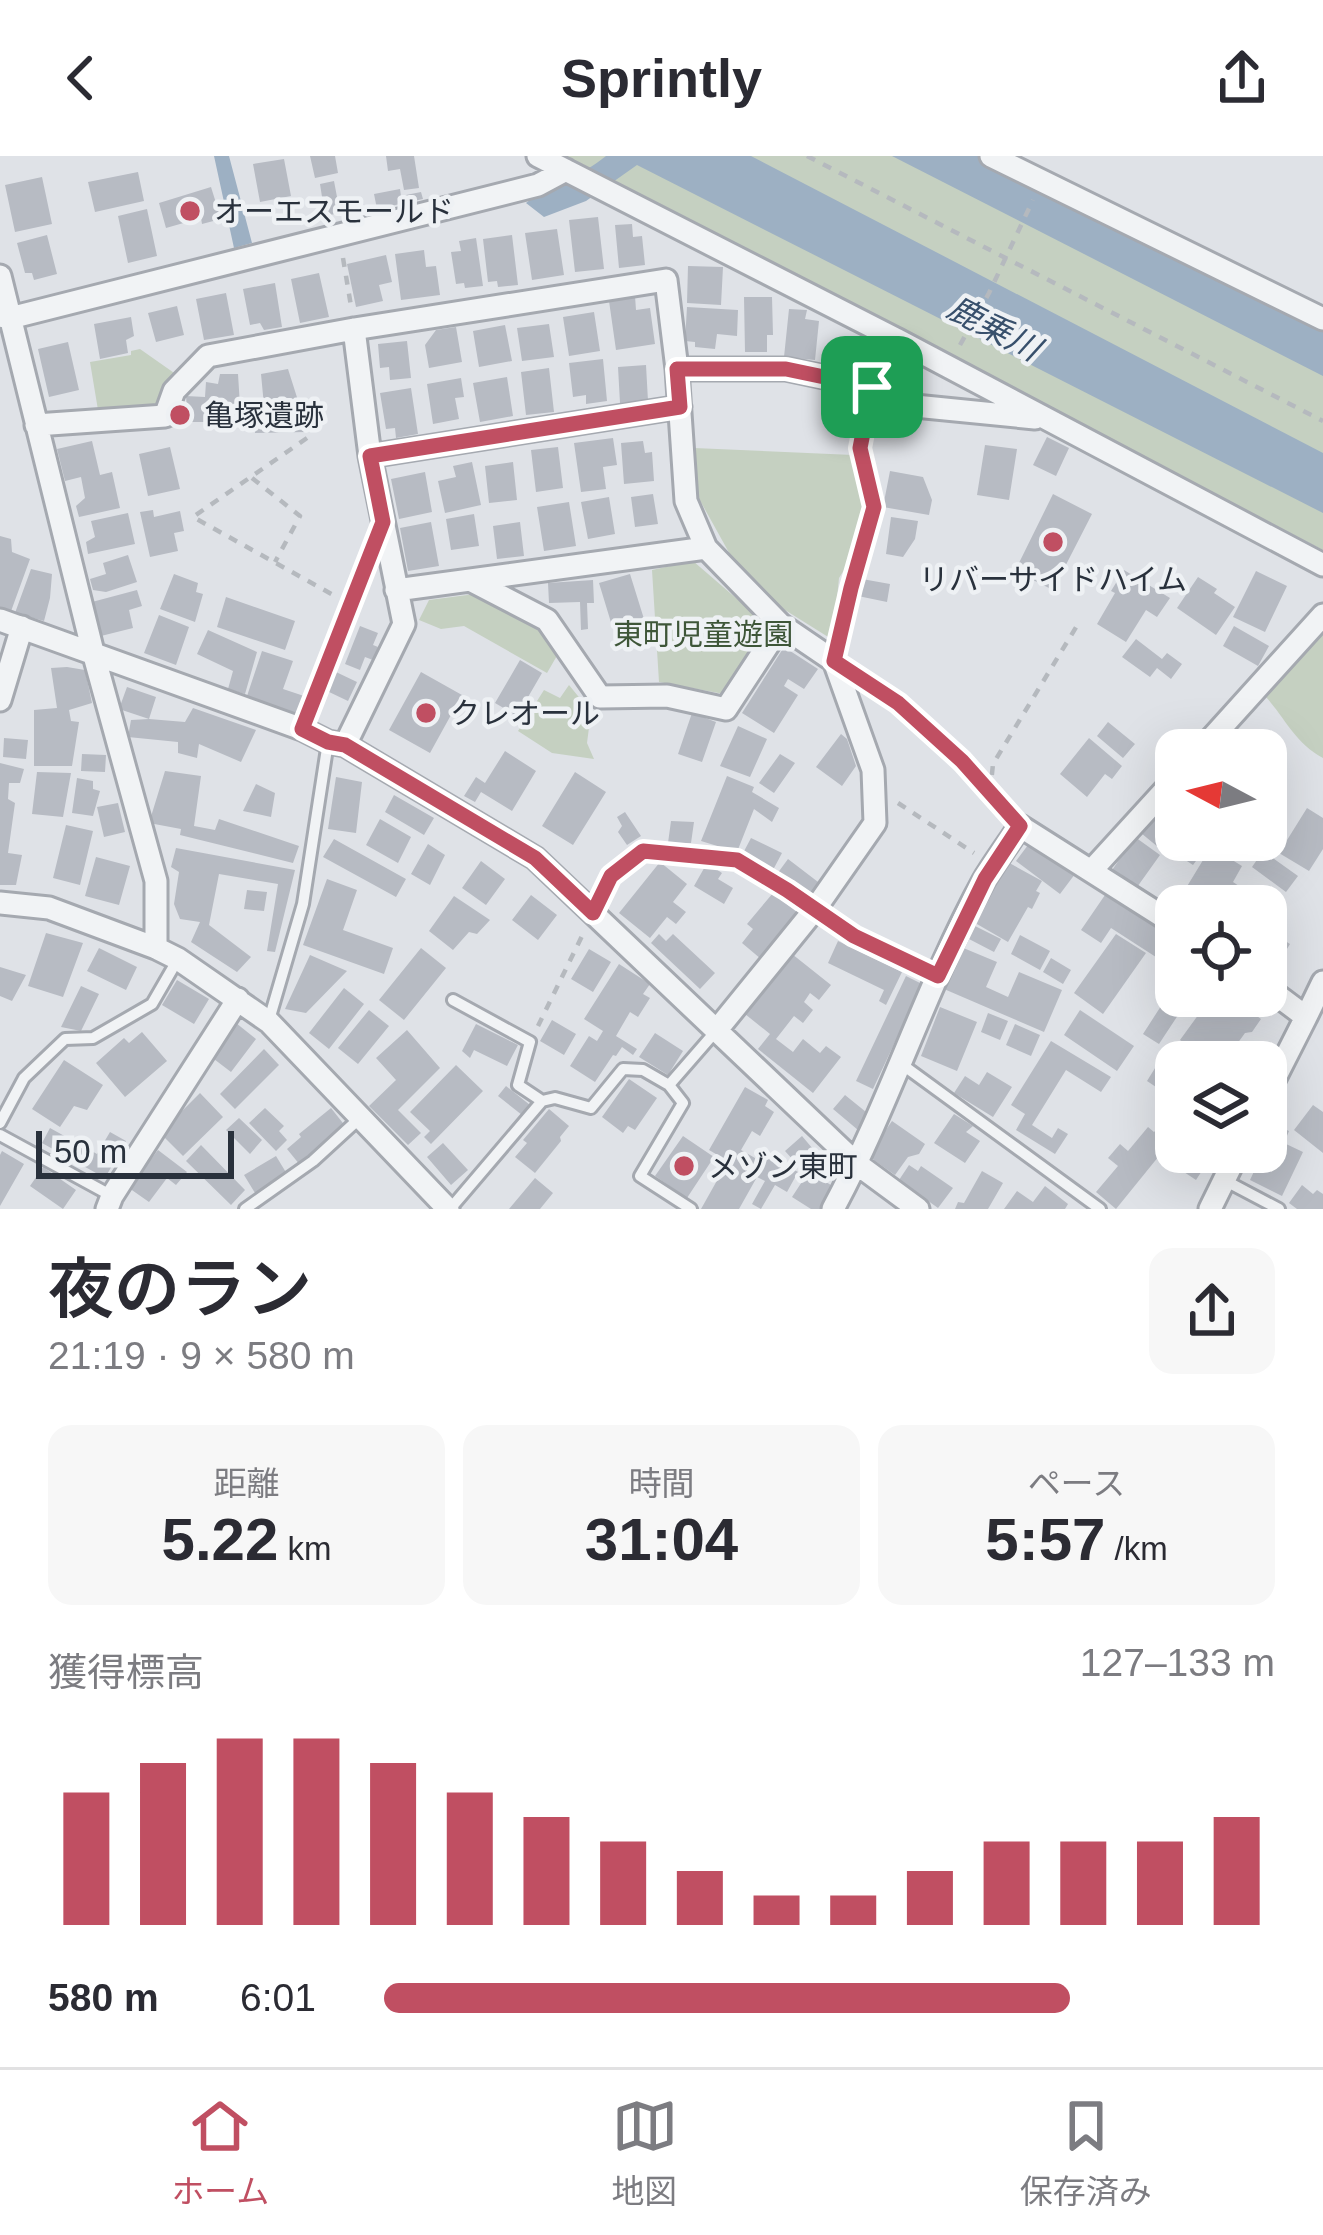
<!DOCTYPE html>
<html lang="ja">
<head>
<meta charset="utf-8">
<style>
  body { margin:0; font-family:Arial,"Noto Sans JP",sans-serif; background:#f7f7f7; color:#2b2b33; height:100vh; display:flex; flex-direction:column; font-size:45px; white-space:nowrap }
  * { box-sizing:border-box; margin:0 }
  p { font-size:39px; color:#7c7c81 }
  .icon { flex:none; width:66px; height:66px; fill:none; stroke:currentColor; stroke-width:2; stroke-linecap:round; stroke-linejoin:round }
  .map { position:relative; height:1053px; overflow:hidden }
  .sheet { display:flex; flex-direction:column; background:#fff; flex:1 }
  .sheet>* { flex:none }
  .needle { width:78px; rotate:277deg }
  .fabs { position:absolute; left:1155px; top:573px; display:grid; gap:24px }
  .fabs a { display:grid; place-items:center; width:132px; height:132px; border-radius:24px; background:#fff; box-shadow:0 12px 48px #0002; font-size:60px }
  .scale { position:absolute; left:36px; bottom:30px; width:198px; box-sizing:border-box; padding-left:12px; border:6px solid #29313c; border-top:0; font-size:33px; line-height:42px; white-space:nowrap; color:#29313c; -webkit-text-stroke:9px #eef1f4; paint-order:stroke }
  .pin { position:absolute; display:grid; place-items:center; width:102px; height:102px; color:#fff; margin:-51px; border-radius:24px; box-shadow:0 6px 18px #0006 }
  .round { display:grid; place-items:center; flex:none; width:126px; height:126px; border-radius:24px; background:#f7f7f7 }
  .summary { display:flex; align-items:center; justify-content:space-between; height:204px; padding:0 48px }
  h1 { font-size:66px; font-weight:600; line-height:90px }
  .figures { display:grid; grid-template-columns:repeat(3,1fr); gap:18px; height:204px; padding:12px 48px }
  .figures div { display:grid; align-content:center; border-radius:24px; background:#f7f7f7; text-align:center }
  .figures b { font-size:60px; font-weight:600 }
  .figures small { font-size:33px; font-weight:400 }
  .figures p { font-size:33px }
  .chart { height:336px; padding:24px 48px }
  .chart p { display:flex; justify-content:space-between }
  .chart svg { width:100%; height:216px; margin-top:12px; stroke:#c04f62; stroke-width:6 }
  ul { padding:0 48px; list-style:none; font-size:39px }
  li { display:grid; grid-template-columns:192px 144px 1fr; align-items:center; height:90px }
  li i { height:30px; border-radius:15px; background:#c04f62 }
  header { display:flex; justify-content:space-between; align-items:center; height:156px; padding:0 48px; background:#fff; font-size:54px; font-weight:600 }
  .tabs { display:flex; justify-content:space-around; align-items:center; height:168px; border-top:3px solid #e1e1e2; background:#fff; font-size:33px; color:#7c7c81 }
  .tabs a { display:grid; justify-items:center; gap:6px }
  .tabs .current { color:#c04f62 }
  .map>svg:first-child { display:block }
  .green { fill:#c5d0c1 }
  .water { fill:#9db0c3 }
  .building { fill:#b7bbc3 }
  .lines { fill:none; stroke-linecap:round; stroke-linejoin:round }
  .lane-casing { stroke:#a5a9b0; stroke-width:16 }
  .street-casing { stroke:#a5a9b0; stroke-width:27 }
  .path { stroke:#b5b9be; stroke-width:4.5; stroke-dasharray:9 9; stroke-linecap:butt }
  .lane { stroke:#f1f3f5; stroke-width:10 }
  .street { stroke:#f1f3f5; stroke-width:21 }
  .route-casing { stroke:#fff; stroke-width:24 }
  .route { stroke:#c04f62; stroke-width:15 }
  .poi-dot { fill:#c04f62; stroke:#eef1f4; stroke-width:4.5 }
  .labels { text-anchor:middle; dominant-baseline:central; stroke-width:9; stroke-linejoin:round; paint-order:stroke }
  .poi-label { font-size:30px; fill:#29313c; stroke:#eef1f4; text-anchor:start }
  .park-label { font-size:30px; fill:#3e5638; stroke:#eef1f4 }
  .water-label { font-size:33px; font-style:italic; fill:#38506c; stroke:#eef1f4 }
</style>
</head>
<body>
<header><svg class="icon" aria-label="back" viewBox="0 0 24 24"><path d="M15 5l-7 7 7 7"/></svg>Sprintly<svg class="icon" aria-label="share" viewBox="0 0 24 24"><path d="M12 15V3M7 8l5-5 5 5M5 13v7h14v-7"/></svg></header>
<div class="map">
<svg width="1323" height="1053" viewBox="0 0 1323 1053">
  <rect width="100%" height="100%" fill="#dfe2e7"/>
  <path class="green" d="M559,0H923L1323,211V394Z
    M140,193L177,219L158,247L150,251L98,254L90,206L131,199V195Z
    M694,292L853,299L866,355L856,395L839,422L833,484L785,454L737,411L697,339Z
    M693,405L765,467L724,538L659,526L652,414Z
    M475,438L540,470L558,498L547,517L464,470L441,473L419,464L429,444Z
    M1321,478H1323V602C1294,586 1286,563 1265,540Z
    M569,529L591,556L587,587L594,603L552,597L518,575L544,534L560,542Z"/>
  <path class="water" d="M214,0H229L252,87L234,92Z
    M606,0H751L1323,297V357L637,9L586,45L544,61L526,47C551,28 582,20 606,0Z
    M892,0H986L1323,169V220Z"/>
  <path class="building" d="M310,0H335L338,17L315,22Z
    M386,0H414L419,32L404,34L400,13L388,15Z
    M284,3L291,40L260,46L253,8Z
    M138,16L144,45L95,56L88,26Z
    M42,21L52,68L15,76L5,29Z
    M334,25L340,57L325,60L320,28Z
    M211,31L221,63L202,68L201,62L166,72L159,47Z
    M400,33L401,40L421,36L423,43L377,53L374,38Z
    M147,53L157,100L128,107L118,60Z
    M598,61L604,113L575,116L569,64Z
    M632,68L633,81L642,80L645,109L619,112L615,69Z
    M557,73L564,119L532,124L525,77Z
    M47,79L57,118L34,124L32,117H25L17,87Z
    M512,79L518,129L498,131L497,125L488,126L483,83Z
    M476,82L483,130L465,132L464,127L456,128L451,96L461,95L459,85Z
    M424,94L426,111L436,110L440,139L401,144L395,98Z
    M386,99L392,126L379,129L383,145L356,151L347,108Z
    M688,110L723,111L721,149L687,147Z
    M319,117L329,161L300,167L291,123Z
    M275,127L282,171L264,174L260,167L250,169L243,133Z
    M226,137L234,179L204,184L196,143Z
    M635,140L636,154L650,152L655,188L616,194L609,145Z
    M744,141H772L773,179H767V196H745Z
    M177,150L184,179L156,186L148,157Z
    M687,151L738,154L737,180L717,178L715,193L695,191V186L685,185Z
    M789,153L807,154L805,163L819,165L815,204L784,201Z
    M594,156L600,195L569,200L563,161Z
    M131,161L134,180L126,184L128,197L100,203L94,168Z
    M549,168L554,201L522,205L517,172Z
    M505,169L512,205L479,211L473,175Z
    M456,171L462,206L429,212L425,189L436,174Z
    M407,185L411,222L390,224L389,211L380,212L378,188Z
    M68,186L79,234L49,241L38,193Z
    M603,203L607,245L586,248V239L573,241L569,207Z
    M646,209L648,245L620,247L618,211Z
    M549,212L554,256L526,259L521,216Z
    M288,213L301,254L265,260L261,218Z
    M220,218H238L241,266H188L186,240L205,241L206,226L218,228Z
    M507,221L513,260L480,266L473,227Z
    M461,222L464,241L455,242L459,263L433,268L427,228Z
    M411,232L418,278L396,282L395,272L386,273L380,237Z
    M308,264L306,276L255,277V265Z
    M1047,281L1069,292L1056,320L1033,309Z
    M613,282L617,309L603,311L606,333L581,336L574,287Z
    M92,285L100,319L112,316L120,352L79,361L76,350L85,342L81,321L65,325L57,293Z
    M643,285L645,297L652,296L654,325L624,328L621,287Z
    M985,289L1017,293L1009,344L977,339Z
    M170,291L180,333L148,340L139,298Z
    M558,291L563,332L536,336L531,294Z
    M472,306L481,349L445,357L438,325L456,321L453,310Z
    M513,306L517,344L489,347L485,310Z
    M890,315L923,321L932,344L929,359L883,351Z
    M425,316L432,356L399,363L391,323Z
    M653,338L658,368L635,371L631,341Z
    M1053,338L1092,358L1053,434L1015,415Z
    M609,341L615,378L588,383L581,346Z
    M569,346L576,390L544,395L537,351Z
    M153,354L154,361L180,355L184,375L174,377L178,395L150,401L140,356Z
    M128,357L135,388L88,398L86,386L95,381L91,365Z
    M474,358L479,390L451,394L446,363Z
    M891,361L918,365L915,383L903,401L886,398Z
    M431,366L439,410L408,415L400,372Z
    M520,366L524,400L497,403L493,370Z
    M0,380L11,383L12,396L30,403L10,458L0,454Z
    M128,399L137,426L106,436L93,434L90,423L106,418L103,407Z
    M31,413L52,418L50,442L44,465L15,457Z
    M1124,414L1170,442L1157,461L1146,454L1126,486L1097,468L1115,437L1111,435Z
    M1256,415L1287,430L1265,476L1233,461Z
    M174,418L198,427L196,436L203,438L195,466L160,453Z
    M630,418L644,463L613,473L599,427Z
    M1198,421L1217,433L1214,437L1235,451L1216,479L1177,452Z
    M862,423L890,428L887,446L858,440Z
    M593,424L594,447H587L588,473L581,474L580,446L549,447L548,427Z
    M137,434L142,450L129,454L133,472L101,480L92,446Z
    M226,441L295,465L285,494L217,471Z
    M159,459L189,471L176,509L144,497Z
    M360,470L378,477L373,489L378,491L373,504L365,501L360,514L345,508Z
    M1234,470L1269,490L1258,510L1223,490Z
    M208,474L257,496L245,538L228,533L233,515L197,498Z
    M1136,483L1162,503L1167,497L1182,508L1171,523L1157,512L1150,521L1122,501Z
    M784,491L818,513L804,533L788,523L784,530L798,539L774,577L742,557Z
    M262,495L293,505L283,533L304,540L297,560L246,543Z
    M520,504L542,517L517,560L495,547Z
    M67,511L85,514L92,547L69,554L71,565L79,566L72,610H34V554L57,552L51,512Z
    M336,516L357,526L348,545L327,535Z
    M421,516L462,539L430,597L389,574Z
    M127,531L156,541L149,563L119,553Z
    M193,552L256,574L241,606L199,588L197,602L178,597V586L128,581L131,564L149,563L185,566Z
    M692,557L716,566L702,606L678,598Z
    M1108,566L1135,588L1123,602L1097,580Z
    M738,570L767,583L750,621L720,610Z
    M841,578L847,583L856,610L842,630L816,611Z
    M4,582L28,584L26,603L3,601Z
    M1089,582L1122,610L1112,623L1105,618L1087,641L1060,618Z
    M505,595L536,615L512,655L481,636L475,646L464,640L476,621L485,627Z
    M82,598L106,599L105,616L81,615Z
    M780,598L795,607L774,637L759,627Z
    M0,607L24,613L20,627H9L8,643L15,647L8,697L22,699L16,729H0Z
    M165,615L201,620L194,670L215,674L219,663L299,690L293,707L180,679L181,673L149,667Z
    M37,616L71,617L63,661L32,658Z
    M575,616L606,636L573,689L542,670Z
    M727,620L754,631L752,636L779,652L772,666L754,653L737,696L701,685Z
    M336,621L362,626L356,677L328,673Z
    M77,622L93,625V633L100,635L93,660L72,657Z
    M256,628L275,637L271,661L243,655Z
    M394,639L434,662L424,679L385,656Z
    M1176,639V684H1198L1207,690L1193,709L1161,688L1158,691L1141,677Z
    M118,647L125,676L104,681L97,651Z
    M1307,652L1323,662V693L1309,715L1279,697Z
    M625,656L641,680L627,689L618,676L622,670L617,661Z
    M380,663L411,681L398,707L366,689Z
    M671,665L694,666L691,687H668Z
    M66,669L93,675L80,729L53,722Z
    M1135,681L1160,699L1135,734L1110,717Z
    M751,682L782,697L773,714L742,699Z
    M334,683L406,723L396,741L323,701Z
    M1031,685L1075,718L1060,738L1016,705Z
    M428,688L445,699L430,729L411,718Z
    M1211,691L1242,710L1233,726L1239,730L1230,744L1222,740L1216,750H1175Z
    M176,692L295,714L275,796L267,795L278,728L219,718L209,769L251,801L237,816L191,786L200,766L180,763L174,748L179,716L171,711Z
    M1263,695L1298,720L1286,736L1252,711Z
    M96,701L130,710L119,749L85,740Z
    M788,703L822,729L810,743L777,718Z
    M1004,704L1042,725L1036,735L1040,737L1032,753L1028,751L1008,786L970,764Z
    M481,705L505,723L486,749L462,732Z
    M660,706L687,728L673,746L686,756L676,768L667,761L650,782L619,757Z
    M707,707L722,717L718,723L733,732L724,748L694,730Z
    M327,723L357,734L343,774L393,792L384,818L303,789Z
    M247,734L267,736L264,755L244,753Z
    M773,737L798,757L761,803L742,787L753,773L747,768Z
    M531,739L557,759L538,784L512,764Z
    M1105,739L1176,784V814L1111,772L1101,787L1081,774Z
    M454,740L490,764L477,778L469,776L453,794L429,775Z
    M975,770L1001,783L994,796L969,783Z
    M1268,774L1290,788L1269,822L1266,820Z
    M46,777L83,787L63,841L28,830Z
    M659,778L666,785L673,778L715,817L700,833L651,787Z
    M1116,778L1146,797L1103,858L1074,837Z
    M1020,779L1050,795L1040,814L1011,798Z
    M838,785L902,816L886,849L879,845L884,834L828,807Z
    M961,791L997,806L986,831L1008,841L1019,816L1062,834L1044,876L944,833Z
    M99,792L137,811L126,834L87,815Z
    M421,792L446,812L404,864L379,844Z
    M589,793L611,806L593,836L571,823Z
    M792,798L831,829L819,844L810,837L804,846L813,854L803,867L794,860L776,883L793,896L803,883L820,897L826,890L841,901L813,937L758,893L770,878L745,858Z
    M310,799L347,815L306,857L285,853Z
    M1051,802L1071,814L1063,828L1043,816Z
    M619,808L650,828L643,838L650,842L638,861L630,856L616,880L637,893L633,899L622,891L616,900L613,899L595,926L570,910L589,880L597,885L603,875L584,863Z
    M0,811L26,819L12,845L0,840Z
    M906,820L922,828L873,933L856,925Z
    M177,824L209,843L194,868L162,849Z
    M81,830L99,838L81,875L61,871Z
    M344,832L364,848L329,893L309,877Z
    M1172,833L1176,840L1188,844L1159,888L1143,878Z
    M1212,840H1244L1239,847L1261,863L1252,876L1245,877L1224,906H1210L1180,884Z
    M940,851L977,866L957,915L921,900Z
    M369,854L389,870L358,908L338,892Z
    M1080,854L1134,890L1117,915L1064,879Z
    M988,857L1008,865L1000,884L981,876Z
    M552,864L576,878L564,899L540,885Z
    M236,867L256,883L231,916L210,900Z
    M476,868L518,889L507,910L474,894L470,902L462,895Z
    M1015,868L1040,879L1031,900L1006,889Z
    M407,874L440,912L398,954L421,977L408,989L369,950L396,924L376,902Z
    M142,876L167,905L125,941L96,907L124,882L129,887Z
    M655,877L683,895L668,919L639,901Z
    M1051,885L1111,921L1101,936L1066,914L1032,969L1052,982L1058,972L1068,978L1055,998L1016,974L1025,958L1011,949Z
    M1170,888L1199,906H1176V932L1171,941L1147,925Z
    M264,893L279,909L235,953L220,938Z
    M64,904L103,929L87,954L74,950L60,971L32,953Z
    M456,909L483,935L431,988L424,981L430,975L410,956Z
    M987,916L1012,931L993,961L954,937L965,920L979,929Z
    M629,923L657,942L635,974L628,970L623,977L602,961Z
    M506,930L530,949L522,959L498,940Z
    M745,931L768,944L765,950L774,956L760,980L752,975L741,994L755,1002L759,994L798,1016L787,1036L775,1029L761,1053L752,1048L765,1025L757,1021L739,1053H701L728,1005L709,994Z
    M200,937L223,961L183,1000L160,977Z
    M845,939L866,956L858,974L833,953Z
    M1313,949L1323,956V997L1294,974Z
    M265,952L284,970L279,975L287,984L276,995L249,967Z
    M331,952L346,971L300,1009L287,993L301,981L299,978Z
    M549,953L569,970L560,981L561,985L535,1017L515,1001L527,987L523,984Z
    M954,958L973,970L966,976L980,985L965,1007L934,987Z
    M239,962L262,984L250,998L226,974Z
    M892,965L925,988L919,998L908,1001L895,1019L868,1000Z
    M1163,967L1176,979L1116,1053L1096,1036L1118,1010L1108,1002L1120,988L1128,995L1148,971L1154,976Z
    M1276,969L1289,975L1284,987L1303,996L1282,1040L1250,1024L1263,996H1266Z
    M50,972L97,998L110,976L126,985L105,1022L42,987Z
    M683,980L714,1001L687,1042L655,1020Z
    M802,980L818,999L802,1014L785,995Z
    M443,987L468,1014L451,1029L427,1001Z
    M201,989L245,1034L231,1049L186,1005Z
    M158,994L187,1016L176,1029L167,1022L149,1046L129,1032Z
    M2,995L24,1008L0,1050V999Z
    M1176,996H1214L1196,1024L1169,1006Z
    M276,1000L287,1018L255,1037L244,1019Z
    M909,1009L918,1015L921,1010L953,1032L938,1052L899,1024Z
    M43,1011L76,1034L63,1053L30,1030Z
    M809,1015L837,1033L825,1053H811L792,1041Z
    M982,1015L1003,1027L988,1053H955L958,1046L964,1047Z
    M535,1022L553,1037L540,1053H509Z
    M1302,1029L1313,1038L1317,1034L1323,1038V1053H1297L1289,1047Z
    M1045,1030L1068,1048L1065,1053H1004L1017,1035L1033,1046Z"/>
  <g class="lines">
    <defs>
      <path id="lane" d="M834,505L851,432L875,351L860,292L872,231
        M302,573L379,374
        M453,844L530,886L518,929L542,945
        M269,864L303,748L328,586
        M900,907L1100,1053
        M669,929L683,947L640,1020L691,1053
        M0,967L24,922L65,883L93,882L152,848L178,803
        M0,979L112,1040
        M1224,1024L1279,1053
        M245,1053L313,1005L361,961
        M450,1053L542,945L555,942L591,952L623,913L643,914L669,929L716,875"/>
      <path id="street" d="M538,0L896,183L872,231L786,213H677
        M991,0L1323,163
        M0,120L93,496L156,725V792
        M0,160L10,162L538,29L566,14
        M896,183L1323,409
        M872,231L915,250L1035,262
        M36,269L165,260L174,235L208,200L354,173L666,124L677,213L686,345L706,392L781,469L726,553L667,540L600,541L547,464L472,425
        M370,300L680,251
        M396,434L706,392
        M0,464L302,573L328,586L345,589L535,702L857,1008L918,1053
        M0,544L22,471
        M345,589L404,468L370,300L354,173
        M1201,594L1323,459
        M1092,714L1176,622
        M0,747L49,752L156,792L178,803L269,866L448,1053
        M1266,831L1306,861L1266,940
        M1306,861L1323,826
        M716,875L815,753L875,667L873,614L834,505L781,469
        M107,1053L112,1040L238,843
        M833,1053C890,947 926,830 984,724C995,706 1008,688 1020,670L1176,769
        M1210,1053L1238,996"/>
    </defs>
    <use href="#lane" class="lane-casing"/>
    <use href="#street" class="street-casing"/>
    <path class="path" d="M807,0L1323,265
      M343,102L351,150
      M960,189L989,137L1033,44
      M307,282L193,361L335,440
      M252,322L300,360L275,406
      M867,527C919,561 962,606 1004,652
      M990,637L993,608L1078,468
      M898,647L974,697
      M604,735L611,720L643,695L737,704L797,741
      M836,768L854,780L916,810
      M538,870L583,778"/>
    <use href="#lane" class="lane"/>
    <use href="#street" class="street"/>
  </g>
  <g class="lines">
    <defs>
      <path id="route" d="M677,213H786L872,231L860,292L874,351L851,432L834,505L898,547L962,605L1020,670L985,723L938,820L854,780L787,734L737,704L643,695L611,720L593,757L535,702L345,589L328,586L302,573L383,366L370,300L680,251Z"/>
    </defs>
    <use href="#route" class="route-casing"/>
    <use href="#route" class="route"/>
  </g>
  <g class="poi-dot">
    <circle cx="190" cy="55" r="12"/>
    <circle cx="180" cy="259" r="12"/>
    <circle cx="1053" cy="386" r="12"/>
    <circle cx="426" cy="557" r="12"/>
    <circle cx="684" cy="1010" r="12"/>
  </g>
  <g class="labels">
    <g class="poi-label">
      <text x="214" y="55">オーエスモールド</text>
      <text x="204" y="259">亀塚遺跡</text>
      <text x="1053" y="423" text-anchor="middle">リバーサイドハイム</text>
      <text x="450" y="557">クレオール</text>
      <text x="708" y="1010">メゾン東町</text>
    </g>
    <g class="park-label">
      <text x="703" y="478">東町児童遊園</text>
    </g>
    <g class="water-label">
      <text transform="translate(994 172) rotate(28)">鹿乗川</text>
    </g>
  </g>
</svg>
<div class="fabs">
<a><svg class="needle" viewBox="-14 -14 28 28"><path d="M0-13l5 13h-10z" fill="#e53935"/><path d="M0 13l5-13h-10z" fill="#7c7c81"/></svg></a>
<a><svg class="icon" aria-label="locate" viewBox="0 0 24 24"><circle cx="12" cy="12" r="6"/><path d="M12 2v4M12 18v4M2 12h4M18 12h4"/></svg></a>
<a><svg class="icon" aria-label="layers" viewBox="0 0 24 24"><path d="M12 4l9 5-9 5-9-5zM3 14l9 5 9-5"/></svg></a>
</div>
<div class="scale">50 m</div>
<div class="pin" style="left:872px;top:231px;background:#1e9e55"><svg class="icon" aria-label="arrive" viewBox="0 0 24 24"><path d="M6 21V4h12l-3 4 3 4H6"/></svg></div>
</div>
<section class="sheet">
<div class="summary"><div><h1>夜のラン</h1><p>21:19 · 9 × 580 m</p></div><a class="round"><svg class="icon" aria-label="share" viewBox="0 0 24 24"><path d="M12 15V3M7 8l5-5 5 5M5 13v7h14v-7"/></svg></a></div>
<div class="figures">
<div><p>距離</p><b>5.22<small> km</small></b></div>
<div><p>時間</p><b>31:04</b></div>
<div><p>ペース</p><b>5:57<small> /km</small></b></div>
</div>
<div class="chart"><p><span>獲得標高</span>127–133 m</p>
<svg viewBox="0 0 160 44" preserveAspectRatio="none"><path d="M5 44V17M15 44V11M25 44V6M35 44V6M45 44V11M55 44V17M65 44V22M75 44V27M85 44V33M95 44V38M105 44V38M115 44V33M125 44V27M135 44V27M145 44V27M155 44V22"/></svg>
</div>
<ul>
<li><b>580 m</b>6:01<i style="width:77%"></i></li>
</ul>
</section>
<nav class="tabs">
<a class="current"><svg class="icon" aria-label="home" viewBox="0 0 24 24"><path d="M3 11l9-7 9 7M6 9v11h12V9"/></svg>ホーム</a>
<a><svg class="icon" aria-label="map" viewBox="0 0 24 24"><path d="M3 6l6-2 6 2 6-2v14l-6 2-6-2-6 2zM9 4v14M15 6v14"/></svg>地図</a>
<a><svg class="icon" aria-label="saved" viewBox="0 0 24 24"><path d="M7 4h10v16l-5-4-5 4z"/></svg>保存済み</a>
</nav>
</body>
</html>
